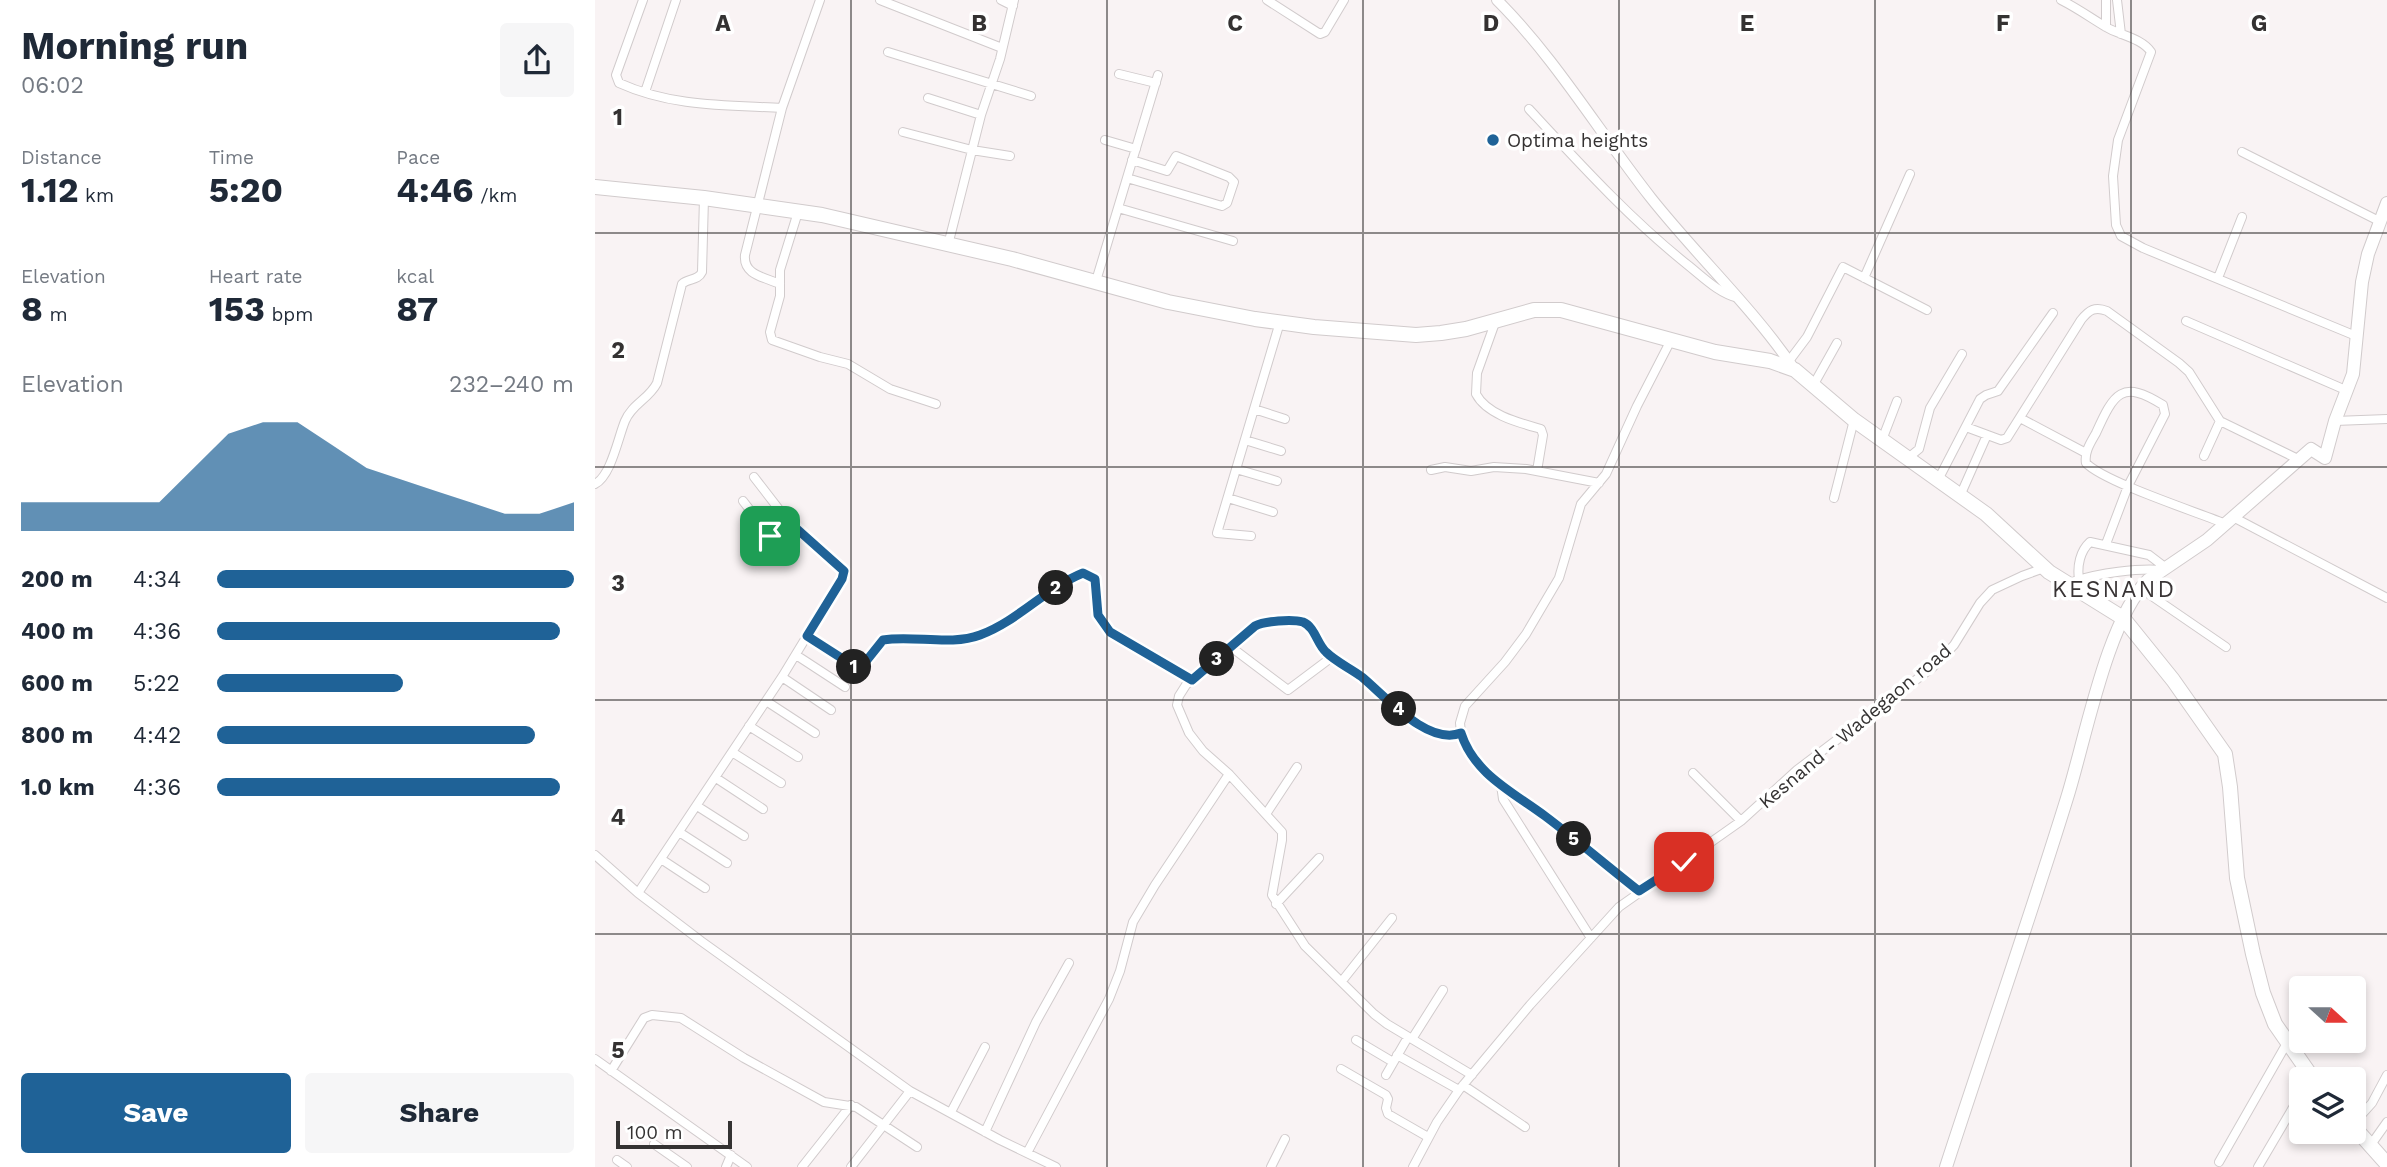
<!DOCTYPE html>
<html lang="en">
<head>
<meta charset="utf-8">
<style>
  body { margin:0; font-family:"Work Sans",sans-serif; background:#f6f6f7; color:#1f2937; height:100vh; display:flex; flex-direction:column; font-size:26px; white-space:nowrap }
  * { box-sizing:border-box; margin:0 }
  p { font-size:23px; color:#747a83 }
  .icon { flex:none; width:38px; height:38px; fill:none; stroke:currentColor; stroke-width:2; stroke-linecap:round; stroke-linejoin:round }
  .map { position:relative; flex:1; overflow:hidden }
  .sheet { display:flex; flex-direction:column; background:#fff; width:595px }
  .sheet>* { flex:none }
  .needle { width:46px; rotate:111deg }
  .tools { position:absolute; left:1694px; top:976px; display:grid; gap:14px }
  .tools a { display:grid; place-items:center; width:77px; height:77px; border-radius:7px; background:#fff; box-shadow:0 4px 10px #0003; font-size:35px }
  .scale { position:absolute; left:21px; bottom:18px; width:116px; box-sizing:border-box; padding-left:7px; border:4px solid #343232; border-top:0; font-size:19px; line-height:24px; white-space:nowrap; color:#343232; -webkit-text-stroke:5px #fff; paint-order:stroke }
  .pin { position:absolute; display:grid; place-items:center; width:60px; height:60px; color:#fff; margin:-30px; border-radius:14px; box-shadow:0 4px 10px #0006 }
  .km { position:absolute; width:35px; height:35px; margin:-18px; border-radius:50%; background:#222; color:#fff; font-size:19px; line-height:35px; text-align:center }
  .round { display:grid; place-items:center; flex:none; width:74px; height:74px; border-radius:7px; background:#f6f6f7 }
  .overview { display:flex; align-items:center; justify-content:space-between; height:119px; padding:0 21px }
  h1 { font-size:38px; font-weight:700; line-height:52px }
  .stats { display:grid; grid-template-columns:repeat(3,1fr); gap:10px; height:119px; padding:7px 21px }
  .stats div { display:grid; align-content:center }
  .stats b { font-size:35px; font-weight:700 }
  .stats small { font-size:19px; font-weight:400 }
  .stats p { font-size:19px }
  .chart { height:196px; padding:14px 21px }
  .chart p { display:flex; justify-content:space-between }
  .chart svg { width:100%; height:126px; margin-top:7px; fill:#1f6297; opacity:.7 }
  .action { display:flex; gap:14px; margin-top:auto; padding:14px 21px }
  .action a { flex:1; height:80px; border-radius:7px; background:#1f6297; color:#fff; font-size:28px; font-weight:700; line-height:80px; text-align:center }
  .action a+a { background:#f6f6f7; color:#1f2937 }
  ul { padding:0 21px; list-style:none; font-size:23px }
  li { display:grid; grid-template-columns:112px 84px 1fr; align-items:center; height:52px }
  li i { height:18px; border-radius:9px; background:#1f6297 }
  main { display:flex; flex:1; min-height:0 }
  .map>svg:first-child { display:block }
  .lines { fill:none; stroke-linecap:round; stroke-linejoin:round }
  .minor-casing { stroke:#d1cbcc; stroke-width:10 }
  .tertiary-casing { stroke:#d1cbcc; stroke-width:12 }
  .secondary-casing { stroke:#d1cbcc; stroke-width:14 }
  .trunk-casing { stroke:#d1cbcc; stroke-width:16 }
  .minor { stroke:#fff; stroke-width:8 }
  .tertiary { stroke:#fff; stroke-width:10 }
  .secondary { stroke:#fff; stroke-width:12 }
  .trunk { stroke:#fff; stroke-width:14 }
  .route-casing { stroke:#fff; stroke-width:14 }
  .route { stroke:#1f6297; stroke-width:9 }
  .grid { fill:none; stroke:#343232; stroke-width:2; stroke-opacity:0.55 }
  .poi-dot { fill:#1f6297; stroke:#fff; stroke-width:2.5 }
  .labels { text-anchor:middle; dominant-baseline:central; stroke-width:7; stroke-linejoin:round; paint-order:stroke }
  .poi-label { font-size:19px; fill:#343232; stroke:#fff; text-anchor:start }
  .street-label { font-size:19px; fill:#343232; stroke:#fff }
  .quarter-label { font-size:23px; letter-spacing:2px; fill:#393435; stroke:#fff }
  .grid-label { font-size:23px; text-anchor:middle; font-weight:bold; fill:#343232; stroke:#fff; stroke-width:7; stroke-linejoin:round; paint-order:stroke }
</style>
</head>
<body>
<main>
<section class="sheet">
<div class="overview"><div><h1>Morning run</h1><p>06:02</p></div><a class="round"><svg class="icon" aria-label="share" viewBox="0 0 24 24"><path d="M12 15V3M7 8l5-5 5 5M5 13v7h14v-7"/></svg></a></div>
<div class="stats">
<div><p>Distance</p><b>1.12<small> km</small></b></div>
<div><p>Time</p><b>5:20</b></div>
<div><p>Pace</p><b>4:46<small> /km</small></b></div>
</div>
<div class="stats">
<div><p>Elevation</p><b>8<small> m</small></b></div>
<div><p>Heart rate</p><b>153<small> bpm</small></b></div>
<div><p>kcal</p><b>87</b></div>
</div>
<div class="chart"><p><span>Elevation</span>232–240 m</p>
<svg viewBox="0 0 160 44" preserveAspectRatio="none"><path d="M0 44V34L10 34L20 34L30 34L40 34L50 22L60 10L70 6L80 6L90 14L100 22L110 26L120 30L130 34L140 38L150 38L160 34V44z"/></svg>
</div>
<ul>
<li><b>200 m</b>4:34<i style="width:100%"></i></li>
<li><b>400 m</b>4:36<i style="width:96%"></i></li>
<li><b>600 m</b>5:22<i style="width:52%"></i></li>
<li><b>800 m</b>4:42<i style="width:89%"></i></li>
<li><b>1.0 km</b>4:36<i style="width:96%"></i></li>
</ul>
<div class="action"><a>Save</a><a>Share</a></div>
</section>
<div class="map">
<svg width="1792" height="1167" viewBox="0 0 1792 1167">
  <rect width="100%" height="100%" fill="#f9f3f4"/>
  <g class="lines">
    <defs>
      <path id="minor" d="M48,0L21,75L24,83C77,107 130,105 187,108
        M285,0L407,48
        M406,0L418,6
        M672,0L725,34L730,32L749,0
        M1466,0C1482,8 1496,18 1511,27C1524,35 1547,38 1556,52L1523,140L1518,176L1521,225L1526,236L1548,248L1761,336
        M1511,0V27
        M1522,0L1526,34
        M293,52L436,96
        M524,74L561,83
        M50,92L81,0
        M333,98L386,115
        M934,109C985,164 1036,220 1094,266C1110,279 1124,293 1143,298
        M308,132L377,150L415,156
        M510,140L541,149
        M1647,152L1784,221
        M532,178L627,206L632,203L639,182L634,177L581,156L572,171L537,160
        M523,208L638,241
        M203,212L185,270V296L175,332L177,340L225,357L253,364L295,389L341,404
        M353,245L386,115L405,59L419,0
        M1269,278L1315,174
        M1623,278L1647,217
        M501,281L563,75
        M185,284C169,277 148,275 150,255L187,108L225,0
        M901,320L882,373L881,394C892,415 925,423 946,429L948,435L942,471
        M1591,321L1753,391
        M1194,361L1212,337L1248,267L1332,310
        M1219,384L1242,343
        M659,409L690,419
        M1425,418L1491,453
        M1740,421L1792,419
        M1371,427L1406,440L1412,438L1486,320C1494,310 1500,306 1512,311L1584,363L1594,372L1625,421L1705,460
        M650,440L686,451
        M1287,440L1302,401
        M1609,456L1625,421
        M1313,458L1324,449L1335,408L1367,354
        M641,469L682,481
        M836,470L850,467L876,471L899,467L931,469L1004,483
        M1343,480L1385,399L1391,395L1403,391L1458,313
        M0,484C16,476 23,438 30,421C37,404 54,399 62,383L87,284C93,278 103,281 107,272L109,198
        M1365,496L1392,435
        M633,498L678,512
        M1239,498L1259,420
        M148,501L175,536
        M1638,517L1792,598
        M656,536L622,533L685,322
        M1511,544L1533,486L1570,414L1568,405C1527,379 1519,393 1501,433C1496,442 1489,452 1491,463C1509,482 1602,512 1631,524
        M163,545L193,521
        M1484,579C1482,566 1485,551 1495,542L1554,555L1571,568
        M1480,581C1504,573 1543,568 1567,570
        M1545,588L1631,647
        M213,636L260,667H265L288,640C318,635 357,646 385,635C423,621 451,588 488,574L500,579L503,616L515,632L597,680
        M636,647L693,690L737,657
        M201,655L250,687
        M187,677L236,710
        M171,701L220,733
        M154,726L203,757
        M866,733C834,746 794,700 771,681C758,670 743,663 731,652C722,643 720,627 708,622C697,619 669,621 660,626L591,685L584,696L582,705L594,733L608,751L634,774L687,832V840L677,895L710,946L779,1014L792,1024L877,1075
        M137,752L186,783
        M1098,773L1146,821
        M121,778L168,809
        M906,785L908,799L996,938
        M102,806L149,836
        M671,814L702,767
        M84,832L132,863
        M0,855L43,893L106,941L315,1091L405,1140L461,1167
        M66,859L110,888
        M1043,891L949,815L892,774L873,751L866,733L865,723L870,706L910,662L931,634L964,578L986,504L1011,474L1042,406L1076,340
        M43,893L187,677L249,575L248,569L193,521L159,477
        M681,904L724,858
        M747,981L797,918
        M817,1039L848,990
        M761,1040L798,1062
        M802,1055L864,1090
        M0,1059L152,1167
        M746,1069L791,1095L793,1099L791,1108L793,1114L833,1137
        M16,1071L49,1018L57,1015L86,1018L149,1058L229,1102L261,1107L322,1147
        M791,1075L813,1037
        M868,1085L930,1127
        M356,1112L390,1047
        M1759,1123L1777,1103L1792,1075
        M390,1132L441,1022L474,963
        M59,1144L92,1167
        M1775,1146L1792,1122
        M432,1153L514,999L525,971L538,922L560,885L634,774
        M22,1160L32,1167
        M1624,1162L1692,1043
        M131,1167L136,1155
        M207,1167L256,1105
        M256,1167L315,1091
        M676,1167L690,1139
        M818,1167L842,1122L864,1090L935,1005L1024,907L1146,821L1202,770L1338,667L1359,645L1385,603L1397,590L1427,576L1449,568
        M1663,1167L1706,1094"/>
      <path id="tertiary" d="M902,0C961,59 1004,132 1056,198C1102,256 1158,308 1200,370"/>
      <path id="secondary" d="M1351,1167C1391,1044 1434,921 1472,798C1490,741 1512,620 1553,580L1612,540L1716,449L1730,458L1740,421L1758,374L1767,282L1773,254L1792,203"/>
      <path id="trunk" d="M0,187L109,198L227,215L417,259L573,302L660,319L719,327L821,335L846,333L871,329L939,310H966L1120,352L1175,361L1200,370L1259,420L1391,514L1454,572L1528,618L1578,680L1630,754L1635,787L1642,878L1658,954L1668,993L1680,1024L1719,1080
        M1759,1127L1792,1164"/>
    </defs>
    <use href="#minor" class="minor-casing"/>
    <use href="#tertiary" class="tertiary-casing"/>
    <use href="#secondary" class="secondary-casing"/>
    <use href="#trunk" class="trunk-casing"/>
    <use href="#minor" class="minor"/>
    <use href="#tertiary" class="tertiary"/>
    <use href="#secondary" class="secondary"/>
    <use href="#trunk" class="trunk"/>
  </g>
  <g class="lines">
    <defs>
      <path id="route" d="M175,536L193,521L249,571L247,579L212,636L262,668L268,665L288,640C318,635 356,646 385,635C423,621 451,588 488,573L500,579L503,615L515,632L597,680L660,626C669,621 697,619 708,622C720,627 722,644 731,652C741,662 755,668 767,677C791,697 833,746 866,733C879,774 918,792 950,816C982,840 1012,866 1044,891L1089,862"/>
    </defs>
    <use href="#route" class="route-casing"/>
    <use href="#route" class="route"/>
  </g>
  <path class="grid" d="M256,0V1167M512,0V1167M768,0V1167M1024,0V1167M1280,0V1167M1536,0V1167M0,233H1792M0,467H1792M0,700H1792M0,934H1792"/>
  <circle class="poi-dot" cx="898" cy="140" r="7"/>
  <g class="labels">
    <g class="poi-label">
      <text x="912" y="140">Optima heights</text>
    </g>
    <g class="street-label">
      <text transform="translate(1260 726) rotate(-40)">Kesnand - Wadegaon road</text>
    </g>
    <g class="quarter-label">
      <text x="1519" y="589">KESNAND</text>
    </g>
  </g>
  <g class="grid-label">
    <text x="128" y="31">A</text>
    <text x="384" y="31">B</text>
    <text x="640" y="31">C</text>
    <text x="896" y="31">D</text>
    <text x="1152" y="31">E</text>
    <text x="1408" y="31">F</text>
    <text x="1664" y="31">G</text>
    <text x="23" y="125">1</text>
    <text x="23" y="358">2</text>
    <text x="23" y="591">3</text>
    <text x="23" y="825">4</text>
    <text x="23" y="1058">5</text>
  </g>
</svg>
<div class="tools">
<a><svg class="needle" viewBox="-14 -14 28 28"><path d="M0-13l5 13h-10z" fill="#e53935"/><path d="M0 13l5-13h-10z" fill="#747a83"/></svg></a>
<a><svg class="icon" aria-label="layers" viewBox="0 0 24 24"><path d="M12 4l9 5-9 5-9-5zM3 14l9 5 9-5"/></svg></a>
</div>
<div class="scale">100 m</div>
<div class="pin" style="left:175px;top:536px;background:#1e9e55"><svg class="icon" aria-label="arrive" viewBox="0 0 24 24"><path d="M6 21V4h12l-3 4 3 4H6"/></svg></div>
<div class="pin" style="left:1089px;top:862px;background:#d93025"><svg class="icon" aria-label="check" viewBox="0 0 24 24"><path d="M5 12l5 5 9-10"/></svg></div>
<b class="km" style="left:259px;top:667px">1</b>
<b class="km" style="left:461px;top:588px">2</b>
<b class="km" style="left:622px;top:659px">3</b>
<b class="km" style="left:804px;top:709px">4</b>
<b class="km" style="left:979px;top:839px">5</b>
</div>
</main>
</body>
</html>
